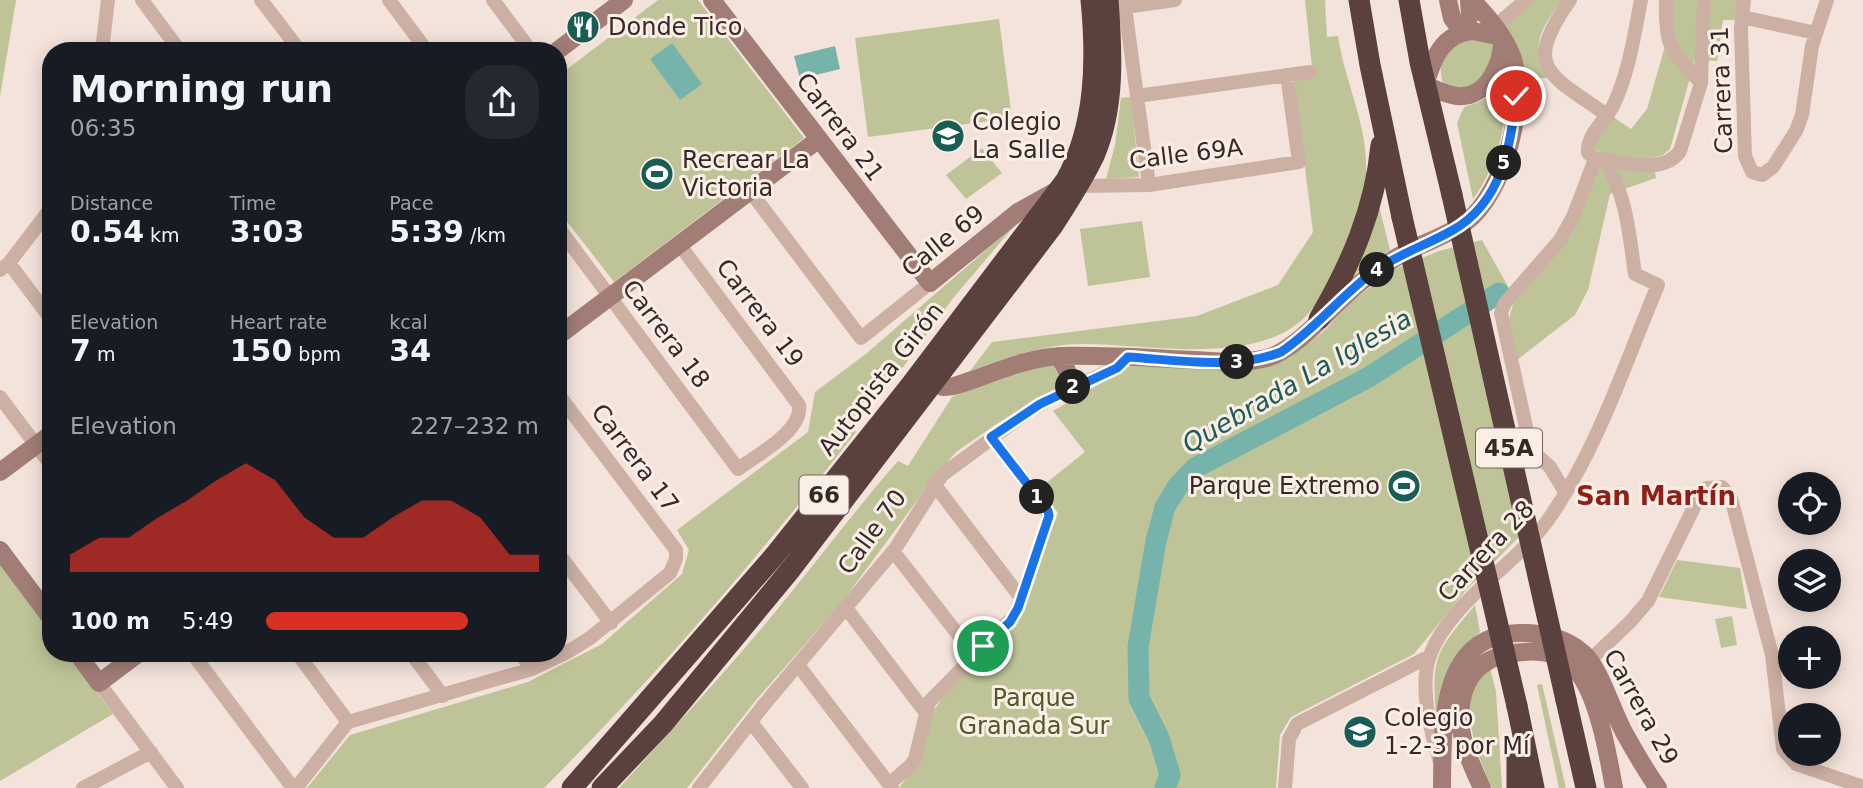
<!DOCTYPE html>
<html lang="en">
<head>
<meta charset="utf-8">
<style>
  body { margin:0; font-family:"DejaVu Sans",sans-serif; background:#242831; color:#f1f3f6; height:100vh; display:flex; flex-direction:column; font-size:26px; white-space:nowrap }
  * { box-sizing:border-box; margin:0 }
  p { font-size:23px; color:#9ea1a6 }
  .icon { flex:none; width:38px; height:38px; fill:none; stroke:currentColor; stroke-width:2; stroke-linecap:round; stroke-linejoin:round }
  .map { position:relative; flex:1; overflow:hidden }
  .panel { position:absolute; left:42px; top:42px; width:525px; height:620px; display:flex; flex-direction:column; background:#171b24; border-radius:28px; box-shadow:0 4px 18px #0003 }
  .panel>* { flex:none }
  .fabs { position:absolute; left:1778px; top:472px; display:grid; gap:14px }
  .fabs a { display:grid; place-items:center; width:63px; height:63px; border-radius:50%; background:#171b24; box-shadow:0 4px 18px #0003; font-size:35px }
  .pin { position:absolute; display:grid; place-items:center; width:60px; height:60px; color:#fff; margin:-30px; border:4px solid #fff; border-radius:50%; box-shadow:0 2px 7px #0007 }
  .km { position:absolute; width:35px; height:35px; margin:-18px; border-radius:50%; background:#222; color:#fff; font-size:19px; line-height:35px; text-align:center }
  .round { display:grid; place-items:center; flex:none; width:74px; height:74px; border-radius:28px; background:#242831 }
  .summary { display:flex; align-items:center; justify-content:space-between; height:119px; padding:0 28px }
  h1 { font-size:38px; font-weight:600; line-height:52px }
  .figures { display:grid; grid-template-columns:repeat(3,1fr); gap:10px; height:119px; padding:7px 28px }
  .figures div { display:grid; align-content:center }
  .figures b { font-size:30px; font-weight:600 }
  .figures small { font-size:19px; font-weight:400 }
  .figures p { font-size:19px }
  .chart { height:196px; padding:14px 28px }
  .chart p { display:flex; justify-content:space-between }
  .chart svg { width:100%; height:126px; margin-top:7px; fill:#d93025; opacity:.7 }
  ul { padding:0 28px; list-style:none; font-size:23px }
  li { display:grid; grid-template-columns:112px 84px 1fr; align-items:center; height:52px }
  li i { height:18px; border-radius:9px; background:#d93025 }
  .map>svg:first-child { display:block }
  .green { fill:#bec498 }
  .water { fill:#76b4ab }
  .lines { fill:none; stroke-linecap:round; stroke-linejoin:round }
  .river { stroke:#76b4ab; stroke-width:21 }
  .street { stroke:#cdb0a4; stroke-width:14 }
  .secondary { stroke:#a17d76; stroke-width:18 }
  .highway { stroke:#5a413d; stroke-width:21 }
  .highway-bridge { stroke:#5a413d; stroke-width:21 }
  .route-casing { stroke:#fff; stroke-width:14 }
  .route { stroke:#1a73e8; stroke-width:9 }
  .labels { text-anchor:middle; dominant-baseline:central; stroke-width:6; stroke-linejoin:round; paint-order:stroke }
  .shield { fill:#fbeee7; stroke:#726461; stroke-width:2 }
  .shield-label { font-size:23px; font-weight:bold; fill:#382927 }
  .poi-label { font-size:24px; fill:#382927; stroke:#fbeee7; text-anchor:start }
  .street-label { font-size:24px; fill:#382927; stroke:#fbeee7 }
  .park-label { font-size:24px; fill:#505928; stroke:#fbeee7 }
  .water-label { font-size:26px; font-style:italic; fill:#185e55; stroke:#fbeee7 }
  .neighbourhood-label { font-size:26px; font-weight:bold; fill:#8f1e18; stroke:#fbeee7 }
</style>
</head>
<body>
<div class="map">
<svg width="1863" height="788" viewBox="0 0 1863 788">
  <rect width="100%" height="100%" fill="#f4e3da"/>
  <path class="green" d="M0,0H16L0,96Z
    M658,0H698L804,138L614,282L558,210V76Z
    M1305,0H1325L1327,37L1338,36C1344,78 1364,117 1366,160C1368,195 1354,224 1340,256C1331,278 1322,302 1303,319C1253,366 1147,344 1083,344C1044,344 1007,358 970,371L992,342L1197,316L1278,285L1313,232L1294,80L1313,76Z
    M1532,0H1562C1540,31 1531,42 1547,78L1524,79C1522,57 1516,43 1504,25Z
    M1670,0H1741L1739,20H1723L1717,61L1695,60L1670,149L1663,155L1652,158L1656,178L1610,194L1588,290L1575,315L1517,360C1511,337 1504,325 1514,303L1563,246L1601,153L1595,150L1596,139L1613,117L1631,129L1647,109L1669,32Z
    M999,19L1012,118L868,137L855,38Z
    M1485,37L1493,44V67L1469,91L1445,87C1435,68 1445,57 1455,41Z
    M1508,69C1508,114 1501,162 1473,199L1457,123L1464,107C1490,99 1495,94 1508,69Z
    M1131,97L1139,177L1106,179L1115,145L1121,98Z
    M982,148L1002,173L966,199L946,175Z
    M1378,202L1390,250L1361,269L1348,281Z
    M1142,221L1150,277L1088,286L1080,229Z
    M1016,224L954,297L890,385L879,379L849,425L856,432C759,557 656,676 544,788H307L350,735L528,682L602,644L682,574L689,550L677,530L808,432L815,392L867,353Z
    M1482,240L1510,290L1486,314L1535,521L1467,589L1414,654L1291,717L1280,735L1276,788H899L917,764L933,712L946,692L972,664L1005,637L1022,614L1058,513L1040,488L1085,452L1053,411L1130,366L1248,369L1271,366L1289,358L1323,332L1353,300L1395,269L1439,251Z
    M1054,362L1060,369V385L995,425L956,452L930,483L842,602L756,700L687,788H619C678,723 738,659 793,590C828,547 861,503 898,461L908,466L952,397L1013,371Z
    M1677,560L1740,568L1747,609L1659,597Z
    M0,563L51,631V653H67L113,714L0,781Z
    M1475,605L1480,632C1450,659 1443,676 1436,716C1431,654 1437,651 1475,605Z
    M1732,616L1737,645L1721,648L1715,619Z
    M1490,668L1496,692L1502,788H1492C1477,754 1452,696 1490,668Z
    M1542,684L1566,788H1559L1537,685Z"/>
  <path class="water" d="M672,43L702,84L680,100L650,59Z
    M835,46L840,69L800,79L794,56Z"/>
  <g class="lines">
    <path class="river" d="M1165,788L1170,775L1159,738L1139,698L1138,647L1156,541L1165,507L1178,486L1195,468L1369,377L1499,293"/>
    <path class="street" d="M142,0L180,51
      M261,0L300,51
      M389,0L427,51
      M493,0L531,51
      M1124,0L1149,185
      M1570,0C1521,70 1550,74 1608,116
      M1666,0C1665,49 1670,48 1701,83
      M1744,0L1741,29L1745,156L1752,172L1762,175L1773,167L1796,131L1802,115L1812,46L1827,0
      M1125,7L1175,0
      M1742,17L1816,33
      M1494,27L1526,0
      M102,51L108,0
      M1137,96L1310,72
      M1595,159L1588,153C1586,136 1605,120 1613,106C1629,73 1634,36 1641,0
      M1600,159C1624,162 1664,175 1680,151L1701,83L1704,0
      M1078,186L1149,185L1299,162L1287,75
      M750,191L861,338L930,283
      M558,227L738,469C757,455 803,431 799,405L679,244
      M9,263L51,319
      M0,270L9,263L51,208
      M0,397L51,465
      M934,484L1021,598
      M1565,492L1550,467L1531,450L1501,313L1505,303L1560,240L1573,217L1595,159
      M893,551L974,655
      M558,553L611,623
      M846,608L926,713
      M192,653L293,788
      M297,653L348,722
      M411,653L443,696
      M520,653L532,669
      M1590,660L1630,622L1648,601L1701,493L1707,488L1722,487L1731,498L1772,655L1783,749L1796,764L1863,787
      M798,665L892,788
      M99,683L177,788
      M751,722L802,788
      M1439,759C1430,729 1419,685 1430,655C1451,601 1516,565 1548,520C1598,449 1625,363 1658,285L1635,274C1629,235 1627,194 1604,160
      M889,784L910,766L915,759L929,702L1015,615L1048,522V511L991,437
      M83,788L151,752
      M296,788L348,722L532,669L566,653L590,638L670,573L676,559V550L558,394
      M699,788L763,706L895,549L942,475L1029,411L1064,391L1117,368L1128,357
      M1285,788L1289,739L1297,724L1430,656"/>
    <path class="secondary" d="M712,0L930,283L1018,212L1056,191
      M1448,0L1452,18L1462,32L1470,16L1469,0
      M1473,31L1502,37C1503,62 1488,99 1457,96C1446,95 1435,89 1425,85C1433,59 1442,33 1473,31Z
      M557,51L624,0
      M558,336L819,139
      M1058,356C1067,368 1073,378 1064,391
      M934,383L943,387L954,386C990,375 1023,358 1061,356C1105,355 1149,358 1193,360C1218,361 1243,364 1267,358C1299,349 1334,303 1361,282C1376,270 1392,259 1410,250C1429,241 1450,234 1466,222C1505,193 1528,101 1512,56C1504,35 1487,16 1472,0
      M0,472L51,434
      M0,550L51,618
      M77,653L99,683L139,653
      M1442,788C1443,729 1437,635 1519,633C1542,632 1567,638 1584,654C1600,668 1613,713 1625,734C1635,752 1646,771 1658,788
      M1482,788C1470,762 1457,735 1461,706C1465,669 1489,654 1523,652C1546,650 1565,655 1580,675C1599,702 1608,755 1614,788"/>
    <path class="highway" d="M1359,0L1370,65L1402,217
      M1409,0L1420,62L1452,195
      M1319,319C1351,264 1375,209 1381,145
      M1566,700L1586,788
      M1517,706L1534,788
      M572,788L775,555L910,386L1066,180C1096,125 1097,61 1091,0
      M602,788L663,724L791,569L1052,227C1067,204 1082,181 1094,156C1115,108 1112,52 1108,0
      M1517,788V750"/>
    <path class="highway-bridge" d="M1452,195L1566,700
      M1402,217L1517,706"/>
  </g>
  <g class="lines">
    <defs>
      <path id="route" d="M983,646L1010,622L1018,608L1049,516L1048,511L991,437L1040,404L1117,368L1128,357C1176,360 1236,370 1281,352C1314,330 1340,297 1373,272C1398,254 1427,245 1453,230C1501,203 1511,147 1516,96"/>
    </defs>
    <use href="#route" class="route-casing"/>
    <use href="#route" class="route"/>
  </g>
  <defs>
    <symbol id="restaurant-disc" viewBox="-11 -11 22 22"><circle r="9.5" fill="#185e55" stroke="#fbeee7"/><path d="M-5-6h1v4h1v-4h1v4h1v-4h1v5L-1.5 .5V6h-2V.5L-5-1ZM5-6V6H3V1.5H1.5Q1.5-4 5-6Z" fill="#fff"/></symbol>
    <symbol id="school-disc" viewBox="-11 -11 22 22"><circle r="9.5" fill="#185e55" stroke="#fbeee7"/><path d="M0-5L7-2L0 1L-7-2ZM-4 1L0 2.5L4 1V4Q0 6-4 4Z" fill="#fff"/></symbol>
    <symbol id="stadium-disc" viewBox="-11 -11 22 22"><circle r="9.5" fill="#185e55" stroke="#fbeee7"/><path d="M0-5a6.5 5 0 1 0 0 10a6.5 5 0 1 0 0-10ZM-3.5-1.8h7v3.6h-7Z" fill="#fff"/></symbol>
  </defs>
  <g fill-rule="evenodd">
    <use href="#restaurant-disc" x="564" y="8" width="38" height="38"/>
    <use href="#school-disc" x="929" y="117" width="38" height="38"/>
    <use href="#stadium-disc" x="638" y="155" width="38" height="38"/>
    <use href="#stadium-disc" x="1385" y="467" width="38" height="38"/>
    <use href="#school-disc" x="1341" y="713" width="38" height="38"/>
  </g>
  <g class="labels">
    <g class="shield">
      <rect x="1476" y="428.5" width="66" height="39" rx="5"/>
      <rect x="799.5" y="475.5" width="49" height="39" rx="5"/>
    </g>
    <g class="shield-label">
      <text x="1509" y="448">45A</text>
      <text x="824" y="495">66</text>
    </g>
    <g class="poi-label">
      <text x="608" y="27">Donde Tico</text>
      <text x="972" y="122">Colegio<tspan x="972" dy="28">La Salle</tspan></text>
      <text x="682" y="160">Recrear La<tspan x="682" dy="28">Victoria</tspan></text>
      <text x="1380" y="486" text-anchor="end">Parque Extremo</text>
      <text x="1384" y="718">Colegio<tspan x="1384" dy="28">1-2-3 por Mí</tspan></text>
    </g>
    <g class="street-label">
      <text transform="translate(1722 90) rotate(-92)">Carrera 31</text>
      <text transform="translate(840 127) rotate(53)">Carrera 21</text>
      <text transform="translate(1186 154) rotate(-7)">Calle 69A</text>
      <text transform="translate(943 241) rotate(-39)">Calle 69</text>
      <text transform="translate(760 313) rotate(53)">Carrera 19</text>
      <text transform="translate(666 334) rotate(53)">Carrera 18</text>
      <text transform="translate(881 379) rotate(-52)">Autopista Girón</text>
      <text transform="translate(635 458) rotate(53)">Carrera 17</text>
      <text transform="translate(872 532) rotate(-54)">Calle 70</text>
      <text transform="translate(1486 551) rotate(-47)">Carrera 28</text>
      <text transform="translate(1641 707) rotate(61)">Carrera 29</text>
    </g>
    <g class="park-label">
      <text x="1034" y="698">Parque<tspan x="1034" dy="28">Granada Sur</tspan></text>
    </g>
    <g class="water-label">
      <text transform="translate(1297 381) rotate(-30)">Quebrada La Iglesia</text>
    </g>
    <g class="neighbourhood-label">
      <text x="1656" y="496">San Martín</text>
    </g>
  </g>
</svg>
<div class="fabs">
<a><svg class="icon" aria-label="locate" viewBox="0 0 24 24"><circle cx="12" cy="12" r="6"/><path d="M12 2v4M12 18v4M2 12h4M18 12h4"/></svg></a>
<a><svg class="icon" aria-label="layers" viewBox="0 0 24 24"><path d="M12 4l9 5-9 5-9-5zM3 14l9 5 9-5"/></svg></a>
<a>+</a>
<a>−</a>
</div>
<div class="pin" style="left:983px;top:646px;background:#1e9e55"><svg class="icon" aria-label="arrive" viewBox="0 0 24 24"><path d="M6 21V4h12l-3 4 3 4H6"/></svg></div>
<div class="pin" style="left:1516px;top:96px;background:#d93025"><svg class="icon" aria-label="check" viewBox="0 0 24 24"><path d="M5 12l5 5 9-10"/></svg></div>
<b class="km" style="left:1037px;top:497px">1</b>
<b class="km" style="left:1073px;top:387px">2</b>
<b class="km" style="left:1237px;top:362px">3</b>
<b class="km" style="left:1377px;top:270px">4</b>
<b class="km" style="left:1504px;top:163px">5</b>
<section class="panel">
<div class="summary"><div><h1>Morning run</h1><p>06:35</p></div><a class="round"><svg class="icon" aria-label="share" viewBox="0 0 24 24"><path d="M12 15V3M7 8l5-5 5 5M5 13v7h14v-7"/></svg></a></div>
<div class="figures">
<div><p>Distance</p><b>0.54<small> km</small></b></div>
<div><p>Time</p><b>3:03</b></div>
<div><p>Pace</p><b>5:39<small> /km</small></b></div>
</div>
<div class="figures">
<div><p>Elevation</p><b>7<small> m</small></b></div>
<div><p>Heart rate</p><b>150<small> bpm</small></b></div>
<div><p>kcal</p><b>34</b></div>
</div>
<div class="chart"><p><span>Elevation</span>227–232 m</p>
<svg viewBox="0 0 160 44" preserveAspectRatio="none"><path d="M0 44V38L10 32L20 32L30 25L40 19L50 12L60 6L70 12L80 25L90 32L100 32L110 25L120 19L130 19L140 25L150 38L160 38V44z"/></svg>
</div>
<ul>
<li><b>100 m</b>5:49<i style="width:74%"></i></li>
</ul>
</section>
</div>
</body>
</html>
